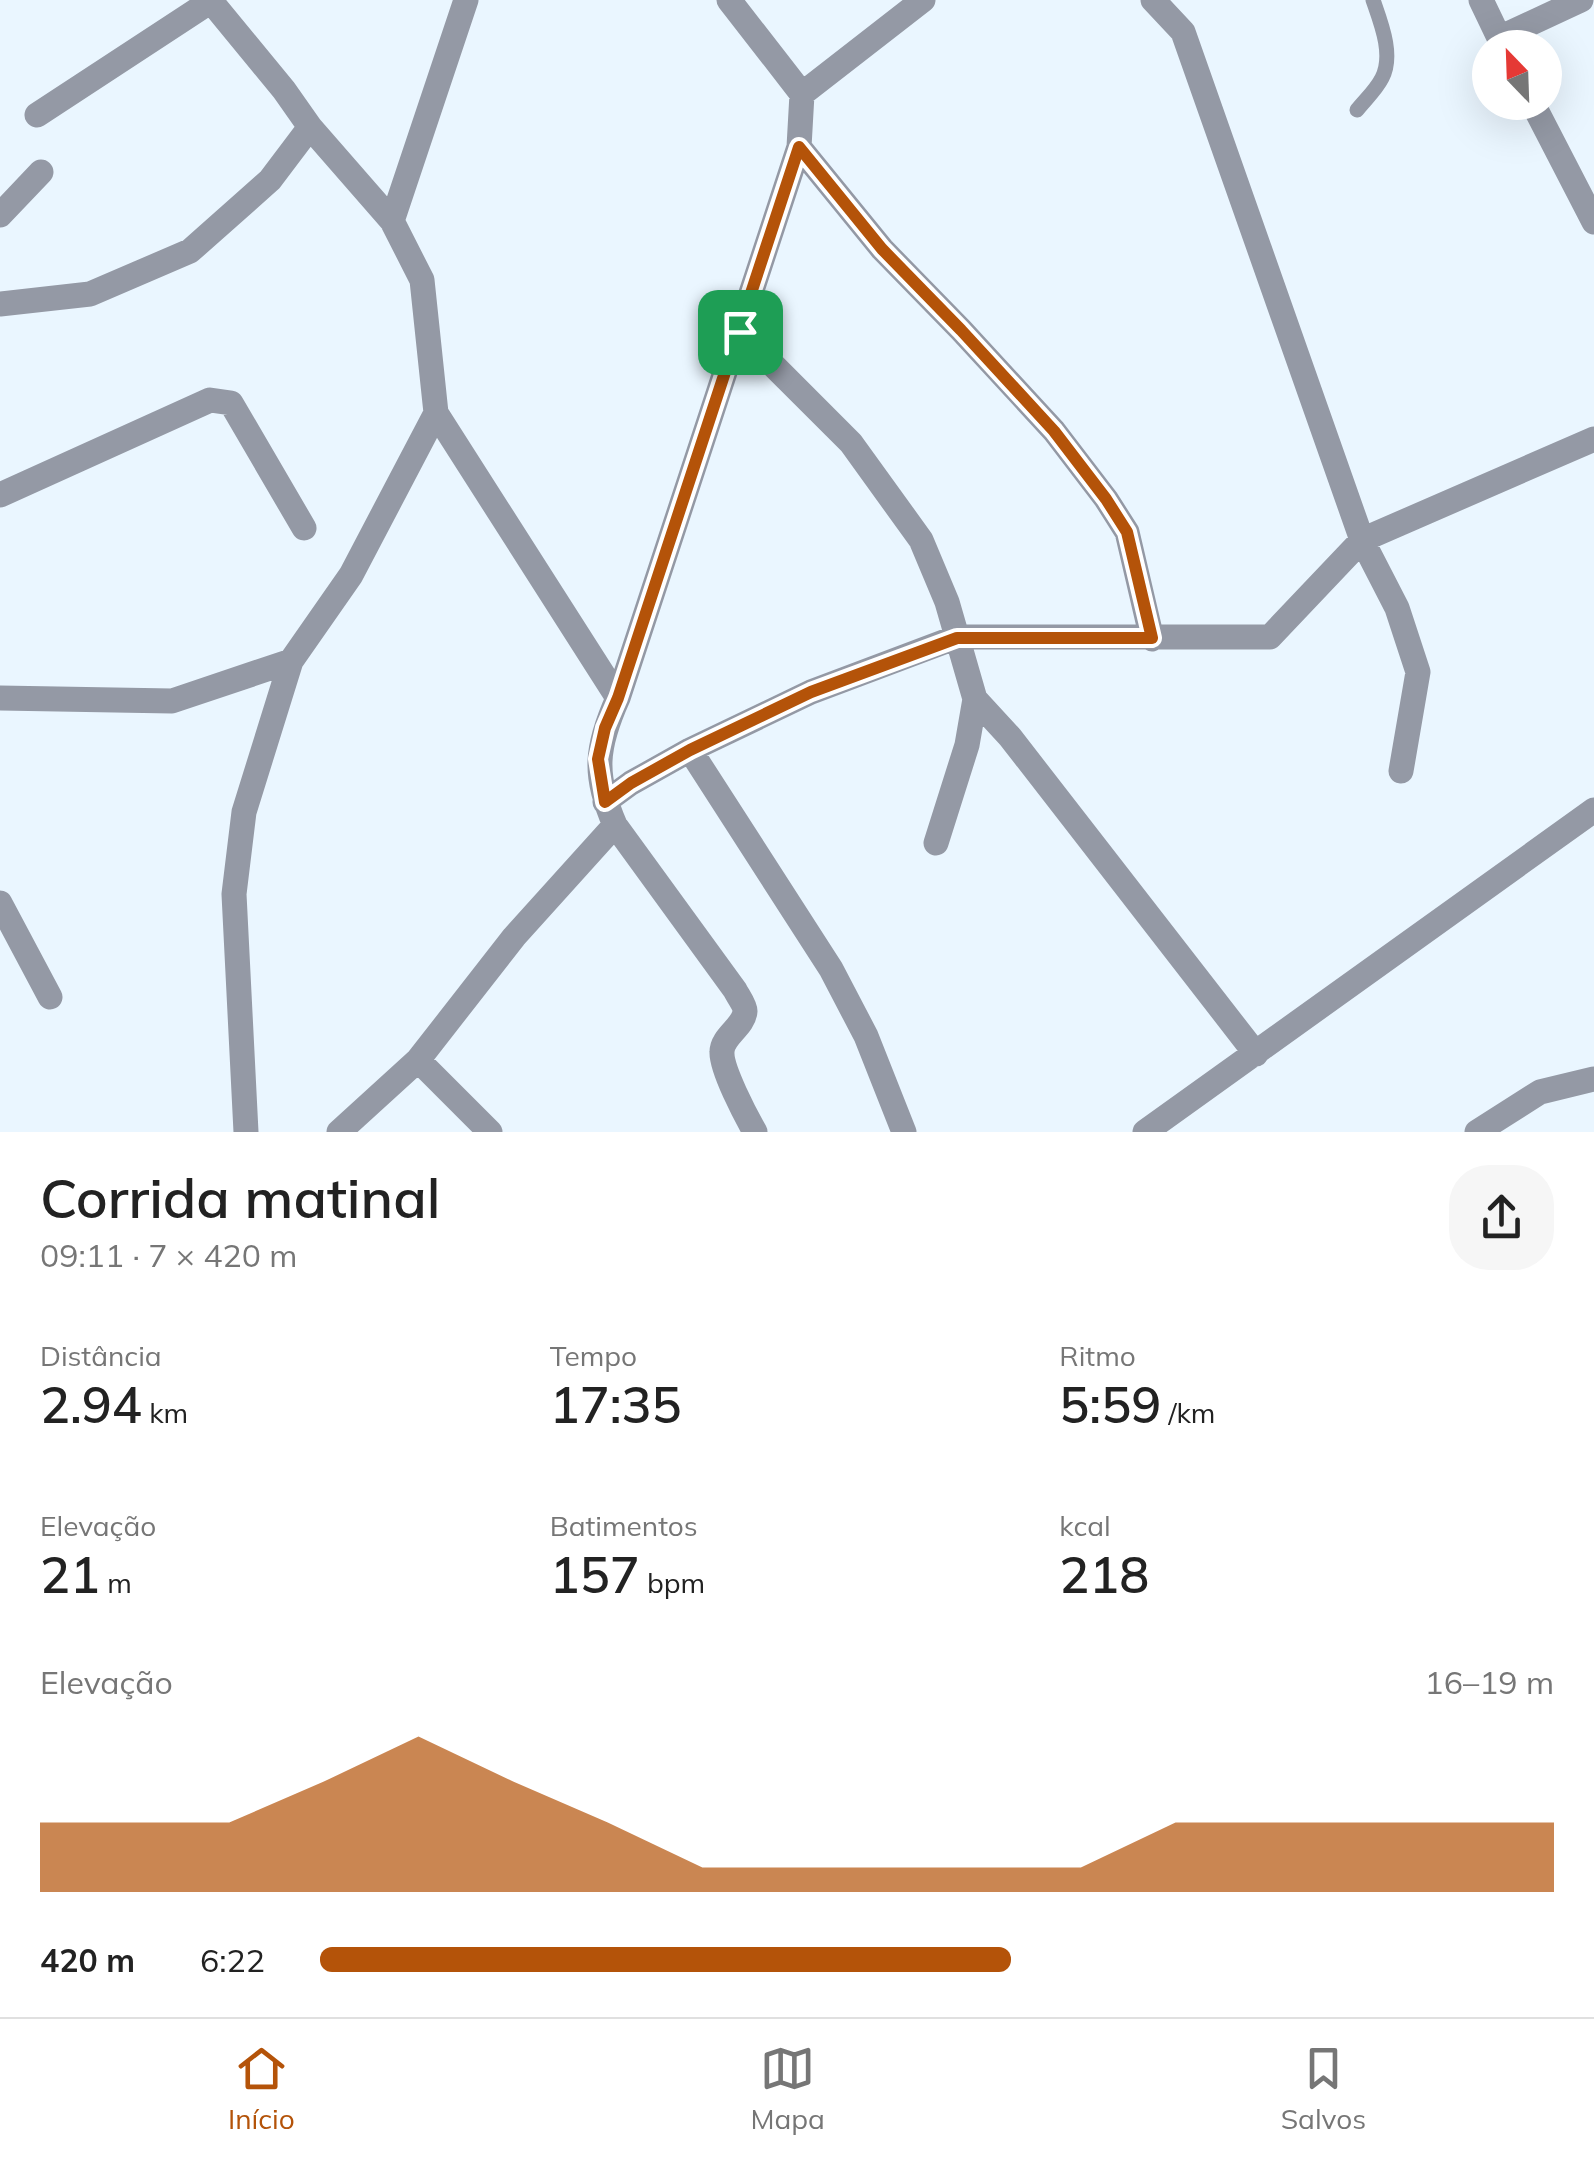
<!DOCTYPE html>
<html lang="pt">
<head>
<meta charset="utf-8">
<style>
  body { margin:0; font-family:Mulish,sans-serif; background:#f6f6f6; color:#222; height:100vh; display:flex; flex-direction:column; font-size:38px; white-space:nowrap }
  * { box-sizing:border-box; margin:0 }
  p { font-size:32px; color:#767676 }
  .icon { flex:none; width:55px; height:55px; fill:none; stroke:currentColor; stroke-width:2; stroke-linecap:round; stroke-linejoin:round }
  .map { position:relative; height:1132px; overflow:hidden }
  .details { display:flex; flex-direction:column; background:#fff; flex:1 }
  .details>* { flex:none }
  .needle { width:65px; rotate:337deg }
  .buttons { position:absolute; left:1472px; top:30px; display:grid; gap:20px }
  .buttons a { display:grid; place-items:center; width:90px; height:90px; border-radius:50%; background:#fff; box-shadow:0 10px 40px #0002; font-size:50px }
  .pin { position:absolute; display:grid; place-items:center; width:85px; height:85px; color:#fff; margin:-42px; border-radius:20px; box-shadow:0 5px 15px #0006 }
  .round { display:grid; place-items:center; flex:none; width:105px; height:105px; border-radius:40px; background:#f6f6f6 }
  .summary { display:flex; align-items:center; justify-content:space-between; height:170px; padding:0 40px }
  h1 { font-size:55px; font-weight:600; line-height:75px }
  .figures { display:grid; grid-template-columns:repeat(3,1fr); gap:15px; height:170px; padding:10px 40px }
  .figures div { display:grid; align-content:center }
  .figures b { font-size:50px; font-weight:600 }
  .figures small { font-size:28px; font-weight:400 }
  .figures p { font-size:28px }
  .chart { height:280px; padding:20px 40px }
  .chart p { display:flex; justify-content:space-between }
  .chart svg { width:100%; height:180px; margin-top:10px; fill:#b45309; opacity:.7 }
  ul { padding:0 40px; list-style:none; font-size:32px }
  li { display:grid; grid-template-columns:160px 120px 1fr; align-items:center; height:75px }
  li i { height:25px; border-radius:12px; background:#b45309 }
  .dock { display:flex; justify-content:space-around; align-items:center; height:140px; border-top:2px solid #e0e0e0; background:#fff; font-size:28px; color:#767676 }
  .dock a { display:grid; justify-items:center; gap:5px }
  .dock .current { color:#b45309 }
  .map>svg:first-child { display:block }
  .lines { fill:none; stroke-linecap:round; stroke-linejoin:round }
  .service { stroke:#9499a5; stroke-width:15 }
  .minor { stroke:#9499a5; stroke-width:25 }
  .route-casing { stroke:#fff; stroke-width:20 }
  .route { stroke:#b45309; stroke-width:12 }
</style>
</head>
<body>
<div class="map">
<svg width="1594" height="1132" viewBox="0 0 1594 1132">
  <rect width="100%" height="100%" fill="#eaf6ff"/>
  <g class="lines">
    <path class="service" d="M1357,110C1365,100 1376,90 1382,78C1394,55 1381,23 1373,0"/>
    <path class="minor" d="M210,0L284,90L310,127L392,221
      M729,0L802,94
      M1153,0L1183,32L1362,540L1397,608L1418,672L1401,771
      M1481,0L1504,48
      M1499,38L1581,0
      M1532,102L1594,222
      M37,115L211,1
      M799,147L882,249L961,330L1054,431L1106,499L1127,532L1152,639
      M0,215L41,172
      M0,304L90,294L190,251L270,180L310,127
      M740,332L851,443L921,540L947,602L975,699L1010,737L1256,1054
      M436,413L618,698
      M0,495L210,400L231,403L304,528
      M0,698L172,701L291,661
      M690,750L831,969L866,1036L904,1132
      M605,802L631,783L690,750L811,692L957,637H1270L1362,540L1594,439
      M615,825L735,990C738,996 745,1005 745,1011C744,1027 722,1036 722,1052C721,1069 746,1116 755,1132
      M936,843L967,745L975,699
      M0,903L50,997
      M418,1060L490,1132
      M246,1132L234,894L244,812L291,661L351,575L436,413L422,280L392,221L466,0
      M339,1132L418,1060L514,937L615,825C593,775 596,747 618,698L799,147L802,94L923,0
      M1145,1132L1594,810
      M1477,1132L1540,1092L1594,1079"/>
  </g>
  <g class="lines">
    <defs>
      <path id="route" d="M799,147L882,249L961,330L1054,431L1106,499L1127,532L1152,638H957L811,692L690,750L631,783L605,802L598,759L605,728L618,698Z"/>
    </defs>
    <use href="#route" class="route-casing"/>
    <use href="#route" class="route"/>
  </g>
</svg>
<div class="buttons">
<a><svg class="needle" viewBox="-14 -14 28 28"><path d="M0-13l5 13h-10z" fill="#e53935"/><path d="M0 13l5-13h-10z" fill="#767676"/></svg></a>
</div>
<div class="pin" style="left:740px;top:332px;background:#1e9e55"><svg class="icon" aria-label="arrive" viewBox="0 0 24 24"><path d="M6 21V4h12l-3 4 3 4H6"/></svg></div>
</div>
<section class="details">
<div class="summary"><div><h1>Corrida matinal</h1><p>09:11 · 7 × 420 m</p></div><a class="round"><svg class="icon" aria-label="share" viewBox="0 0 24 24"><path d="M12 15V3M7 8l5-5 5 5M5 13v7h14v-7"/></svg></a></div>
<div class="figures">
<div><p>Distância</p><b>2.94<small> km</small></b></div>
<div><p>Tempo</p><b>17:35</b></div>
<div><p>Ritmo</p><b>5:59<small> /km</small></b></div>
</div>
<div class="figures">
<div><p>Elevação</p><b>21<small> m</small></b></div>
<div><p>Batimentos</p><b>157<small> bpm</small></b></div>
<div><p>kcal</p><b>218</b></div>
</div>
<div class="chart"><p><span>Elevação</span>16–19 m</p>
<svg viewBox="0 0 160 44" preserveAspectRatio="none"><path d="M0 44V27L10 27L20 27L30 17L40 6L50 17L60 27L70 38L80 38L90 38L100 38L110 38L120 27L130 27L140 27L150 27L160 27V44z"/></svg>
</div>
<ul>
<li><b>420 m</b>6:22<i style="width:56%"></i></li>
</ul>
</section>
<nav class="dock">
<a class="current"><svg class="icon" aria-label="home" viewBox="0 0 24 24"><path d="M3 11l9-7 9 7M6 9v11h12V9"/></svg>Início</a>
<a><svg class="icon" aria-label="map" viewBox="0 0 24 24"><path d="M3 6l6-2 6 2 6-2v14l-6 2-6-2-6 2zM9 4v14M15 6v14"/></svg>Mapa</a>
<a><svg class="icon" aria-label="saved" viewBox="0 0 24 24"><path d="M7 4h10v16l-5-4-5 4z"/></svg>Salvos</a>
</nav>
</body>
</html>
